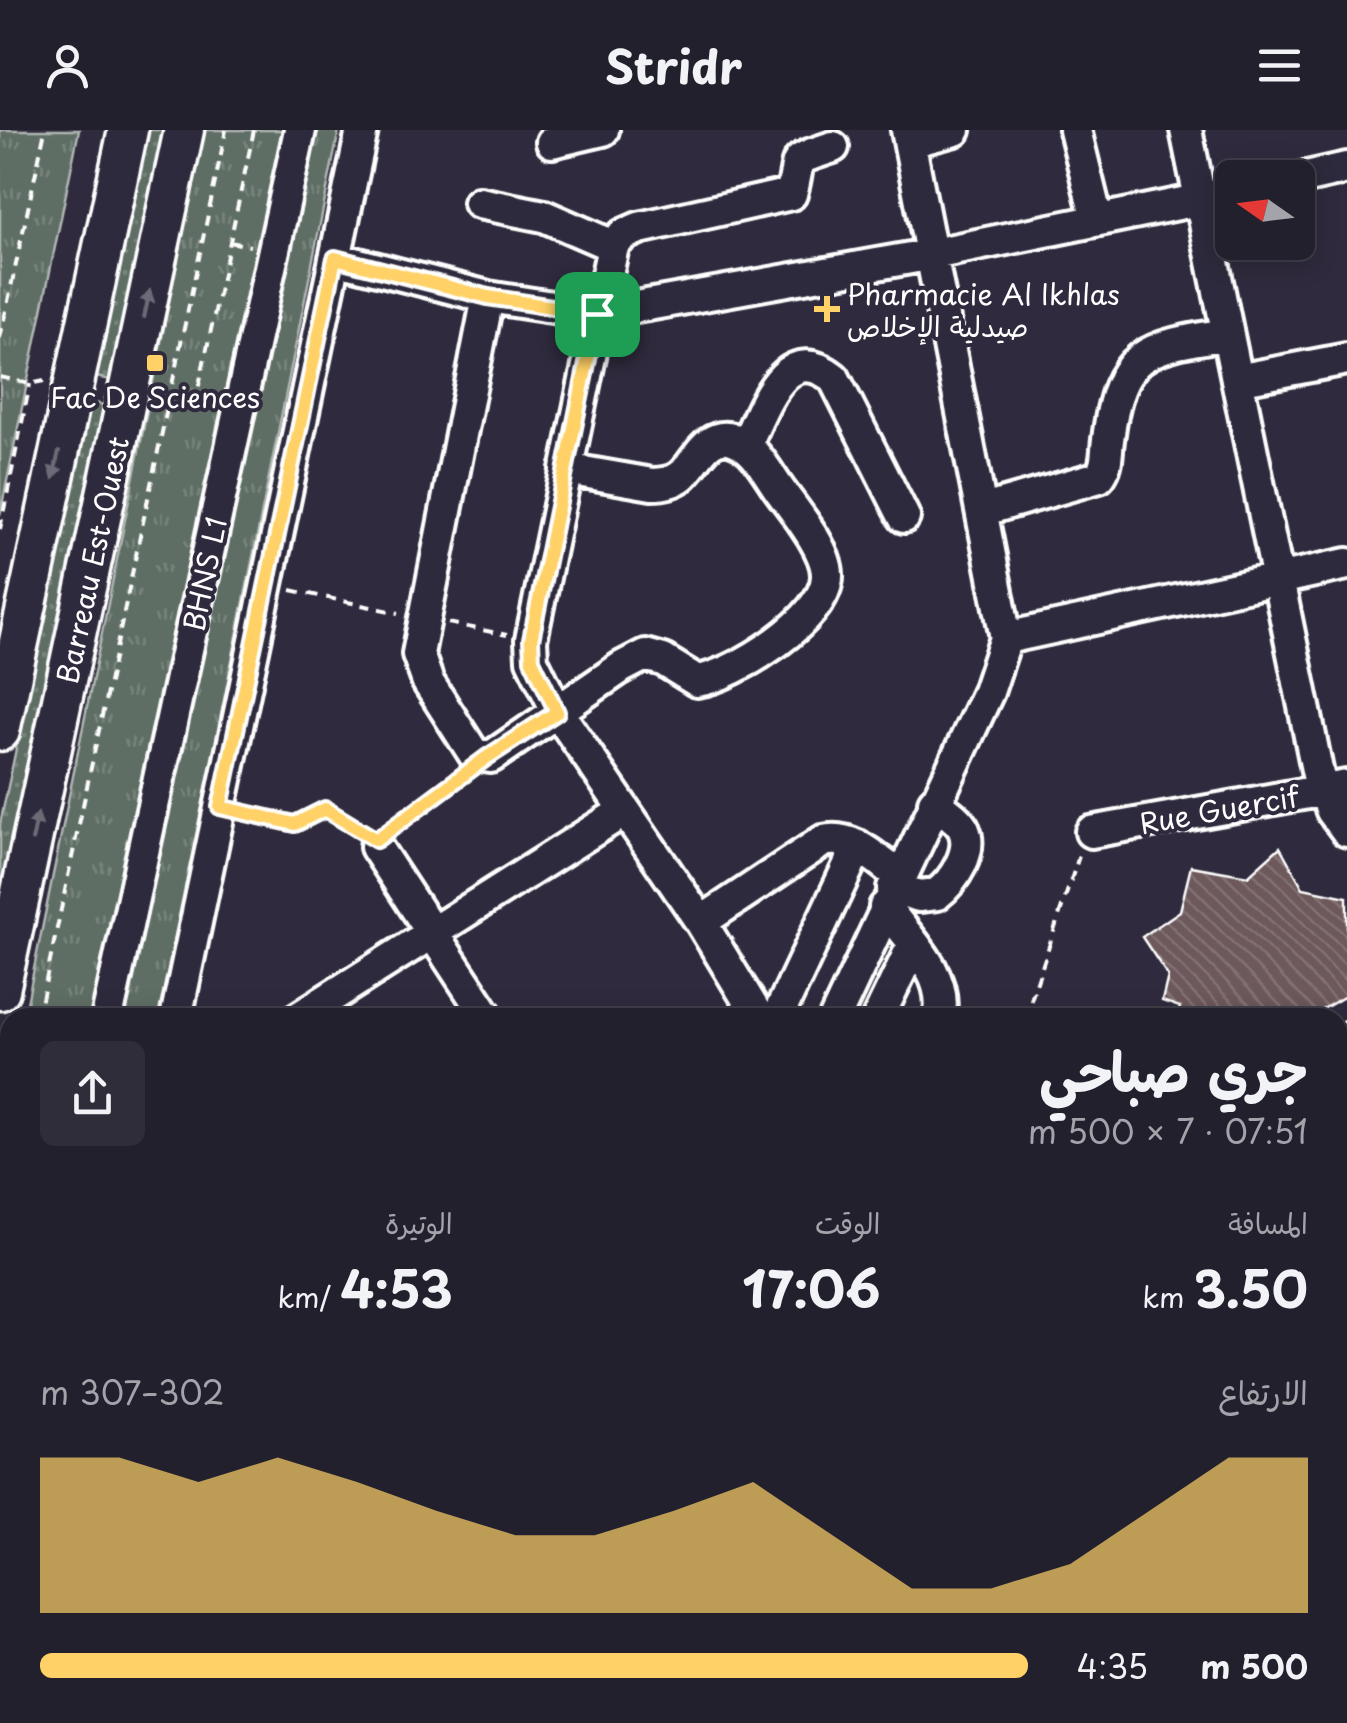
<!DOCTYPE html>
<html lang="ar">
<head>
<meta charset="utf-8">
<style>
  body { margin:0; font-family:"Playpen Sans","Playpen Sans Arabic",sans-serif; background:#2f2d3a; color:#f1f3f6; direction:rtl; height:100vh; display:flex; flex-direction:column; font-size:38px; white-space:nowrap }
  * { box-sizing:border-box; margin:0 }
  p { font-size:32px; color:#a3a3aa }
  .icon { flex:none; width:55px; height:55px; fill:none; stroke:currentColor; stroke-width:2; stroke-linecap:round; stroke-linejoin:round }
  .map { position:relative; flex:1; overflow:hidden; direction:ltr }
  .drawer { position:absolute; left:0px; top:878px; width:1348px; height:718px; display:flex; flex-direction:column; background:#23202e; border-radius:30px 30px 0 0; box-shadow:0 5px 25px #0003,0 0 0 2px #403e4a; direction:rtl }
  .drawer>* { flex:none }
  .needle { width:65px; rotate:284deg }
  .fabs { position:absolute; left:1215px; top:30px; display:grid; gap:20px }
  .fabs a { display:grid; place-items:center; width:100px; height:100px; border-radius:15px; background:#23202e; box-shadow:0 5px 25px #0003,0 0 0 2px #403e4a; font-size:50px }
  .pin { position:absolute; display:grid; place-items:center; width:85px; height:85px; color:#fff; margin:-42px; border-radius:20px; box-shadow:0 5px 15px #0006 }
  .round { display:grid; place-items:center; flex:none; width:105px; height:105px; border-radius:15px; background:#2f2d3a }
  .headline { display:flex; align-items:center; justify-content:space-between; height:170px; padding:0 40px }
  h1 { font-size:55px; font-weight:700; line-height:75px }
  .metrics { display:grid; grid-template-columns:repeat(3,1fr); gap:15px; height:170px; padding:10px 40px }
  .metrics div { display:grid; align-content:center }
  .metrics b { font-size:50px; font-weight:700 }
  .metrics small { font-size:28px; font-weight:400 }
  .metrics p { font-size:28px }
  .chart { height:280px; padding:20px 40px }
  .chart p { display:flex; justify-content:space-between }
  .chart svg { width:100%; height:180px; margin-top:10px; fill:#ffd166; opacity:.7 }
  ul { padding:0 40px; list-style:none; font-size:32px }
  li { display:grid; grid-template-columns:160px 120px 1fr; align-items:center; height:75px }
  li i { height:25px; border-radius:12px; background:#ffd166 }
  header { display:flex; justify-content:space-between; align-items:center; height:130px; padding:0 40px; background:#23202e; font-size:45px; font-weight:700 }
  .map>svg:first-child { display:block }
  .park { fill:url(#park-tufts); stroke:#afb6b2; stroke-width:2.5 }
  .garden { fill:url(#garden-dots); stroke:#afb6b2; stroke-width:2.5 }
  .building { fill:url(#building-back-hatch); stroke:#fff; stroke-width:2.5 }
  .lines { fill:none; stroke-linecap:round; stroke-linejoin:round }
  .minor-casing { stroke:#fff; stroke-width:38 }
  .major-casing { stroke:#fff; stroke-width:45 }
  .path { stroke:#fff; stroke-width:4; stroke-dasharray:10 8; stroke-linecap:butt }
  .minor { stroke:#2f2a3d; stroke-width:30 }
  .major { stroke:#2f2a3d; stroke-width:38 }
  .oneway { fill:#6d6a77 }
  .route-casing { stroke:#fff; stroke-width:20 }
  .route { stroke:#ffd166; stroke-width:12 }
  .poi-dot { fill:#ffd166; stroke:#2f2a3d; stroke-width:4 }
  .labels { text-anchor:middle; dominant-baseline:central; stroke-width:8; stroke-linejoin:round; paint-order:stroke }
  .poi-label { font-size:28px; fill:#fff; stroke:#2f2a3d; text-anchor:start }
  .street-label { font-size:28px; fill:#fff; stroke:#2f2a3d }
</style>
</head>
<body>
<header><svg class="icon" aria-label="menu" viewBox="0 0 24 24"><path d="M4 6h16M4 12h16M4 18h16"/></svg>Stridr<svg class="icon" aria-label="person" viewBox="0 0 24 24"><circle cx="12" cy="8" r="4"/><path d="M4 21q1-7 8-7t8 7"/></svg></header>
<div class="map">
<svg width="1347" height="1593" viewBox="0 0 1347 1593">
  <defs>
    <pattern id="park-tufts" width="24" height="20" patternUnits="userSpaceOnUse" patternTransform="scale(2.5)"><rect width="24" height="20" fill="#5f6e65"/><path d="M3 7l-1-3M5 7V3M7 7l1-3M15 17l-1-3M17 17v-4M19 17l1-3" fill="none" stroke="#77847c"/></pattern>
    <pattern id="garden-dots" width="8" height="8" patternUnits="userSpaceOnUse" patternTransform="scale(2.5)"><rect width="8" height="8" fill="#5f6e65"/><path d="M2 2h.1M6 6h.1" fill="none" stroke="#77847c" stroke-width="1.8" stroke-linecap="round"/></pattern>
    <pattern id="building-back-hatch" width="6" height="6" patternUnits="userSpaceOnUse" patternTransform="scale(2.5)"><rect width="6" height="6" fill="#6d595b"/><path d="M-1 5l2 2M0 0l6 6M5-1l2 2" fill="none" stroke="#837274"/></pattern>
  </defs>
  <rect width="100%" height="100%" fill="#2f2a3d"/>
  <filter id="ink" filterUnits="userSpaceOnUse"><feTurbulence type="fractalNoise" baseFrequency=".01" numOctaves="2"/><feDisplacementMap in="SourceGraphic" scale="20" xChannelSelector="R" yChannelSelector="G"/><feConvolveMatrix kernelMatrix="1 2 1 2 8 2 1 2 1" color-interpolation-filters="sRGB"/></filter>
  <g filter="url(#ink)">
    <path class="park" d="M0,0H79L0,385Z
      M204,0H339L160,887L24,888Z
      M10,959V1369L0,1367V1008Z"/>
    <path class="garden" d="M147,0H165L112,250L95,247Z
      M90,272L108,276L0,783V694Z"/>
    <path class="building" d="M1280,717L1303,758L1347,767V865L1323,879L1321,888H1177L1180,877L1162,871L1168,846L1142,807L1180,781L1191,736L1248,746Z"/>
    <g class="lines">
      <defs>
        <path id="minor" d="M1075,0L1097,90
          M1186,0L1318,645L1332,681L1347,701
          M552,12L603,0
          M910,12L955,0
          M1298,49L1347,38
          M479,73L544,86L613,116
          M335,128L488,167L597,184L933,124L1232,63
          M488,167L418,524L428,552L474,624L491,627L622,537L645,525L663,530L697,551C734,546 828,488 827,445C827,419 794,380 779,359C767,342 754,316 733,309C706,301 697,333 681,346C672,353 662,354 652,354L566,339
          M1237,250L1347,229
          M745,316C763,280 784,208 834,248L904,387
          M984,380L1099,347C1108,336 1106,323 1108,310C1119,220 1146,217 1227,204
          M1006,508L1347,434
          M1091,702L1347,656
          M376,717L488,888
          M893,758L919,766L937,764C954,751 973,722 964,700C959,689 944,680 934,672
          M885,777C908,808 950,846 939,888
          M701,792L823,711C853,704 876,729 899,746
          M107,888L300,0
          M176,888L362,0
          M298,888L624,681
          M759,888L701,792L557,581L532,530L531,510L613,116L623,105L639,98L791,64C803,24 786,33 833,17
          M777,888L858,716
          M835,888L988,562L1006,508L907,0
          M878,888L913,815
          M1338,917L1347,908
          M1338,991L1347,1001
          M1338,1104L1347,1094
          M1338,1135L1347,1150
          M0,1356L10,1333
          M0,1397H10
          M1338,1449L1347,1442
          M0,1459L10,1455
          M216,1585L217,1593
          M430,1585L436,1593
          M688,1585L693,1593
          M867,1585L872,1593
          M25,1593L27,1585
          M371,1593L383,1585
          M944,1593L952,1585
          M1184,1593L1192,1585
          M1334,1593L1347,1582"/>
        <path id="major" d="M0,601L128,0
          M0,860L184,0"/>
      </defs>
      <use href="#minor" class="minor-casing"/>
      <use href="#major" class="major-casing"/>
      <path class="path" d="M230,112L250,116
        M0,208L45,0
        M0,247L30,254L44,251
        M157,273L211,278
        M195,274L254,0
        M0,399L30,254
        M291,460L399,483
        M448,493L507,505
        M244,683L295,694L325,679L359,700
        M393,696L462,646
        M38,888L226,0
        M1025,888L1079,726
        M0,1069L10,1021
        M3,1307L10,1285
        M1338,1489L1347,1499"/>
      <use href="#minor" class="minor"/>
      <use href="#major" class="major"/>
    </g>
    <defs><path id="oneway-solid" d="M-6-.8H1V-3.2L6.5 0L1 3.2V.8H-6Z" transform="scale(2.5)"/></defs>
    <g class="oneway">
      <use href="#oneway-solid" transform="translate(147 174) rotate(-78)"/>
      <use href="#oneway-solid" transform="translate(56 335) rotate(102)"/>
      <use href="#oneway-solid" transform="translate(35 697) rotate(-78)"/>
    </g>
  </g>
  <g class="lines" filter="url(#ink)">
    <defs>
      <path id="route" d="M335,128L488,167L597,184L531,510L532,530L557,582L486,628L376,710L325,679L295,694L220,677Z"/>
    </defs>
    <use href="#route" class="route-casing"/>
    <use href="#route" class="route"/>
  </g>
  <g class="poi-dot">
    <path d="M822 164h10v10h10v10h-10v10h-10v-10h-10v-10h10z"/>
    <rect x="145" y="223" width="20" height="20" rx="5"/>
  </g>
  <g class="labels">
    <g class="poi-label">
      <text x="847" y="163">Pharmacie Al Ikhlas<tspan x="847" dy="32">صيدلية الإخلاص</tspan></text>
      <text x="155" y="266" text-anchor="middle">Fac De Sciences</text>
    </g>
    <g class="street-label">
      <text transform="translate(92 430) rotate(-78)">Barreau Est-Ouest</text>
      <text transform="translate(204 444) rotate(-78)">BHNS L1</text>
      <text transform="translate(1219 679) rotate(-10)">Rue Guercif</text>
    </g>
  </g>
</svg>
<div class="fabs">
<a><svg class="needle" viewBox="-14 -14 28 28"><path d="M0-13l5 13h-10z" fill="#e53935"/><path d="M0 13l5-13h-10z" fill="#a3a3aa"/></svg></a>
</div>
<div class="pin" style="left:597px;top:184px;background:#1e9e55"><svg class="icon" aria-label="arrive" viewBox="0 0 24 24"><path d="M6 21V4h12l-3 4 3 4H6"/></svg></div>
<section class="drawer">
<div class="headline"><div><h1>جري صباحي</h1><p>07:51 · 7 × 500 m</p></div><a class="round"><svg class="icon" aria-label="share" viewBox="0 0 24 24"><path d="M12 15V3M7 8l5-5 5 5M5 13v7h14v-7"/></svg></a></div>
<div class="metrics">
<div><p>المسافة</p><b>3.50<small> km</small></b></div>
<div><p>الوقت</p><b>17:06</b></div>
<div><p>الوتيرة</p><b>4:53<small> /km</small></b></div>
</div>
<div class="chart"><p><span>الارتفاع</span>302–307 m</p>
<svg viewBox="0 0 160 44" preserveAspectRatio="none"><path d="M0 44V6L10 6L20 12L30 6L40 12L50 19L60 25L70 25L80 19L90 12L100 25L110 38L120 38L130 32L140 19L150 6L160 6V44z"/></svg>
</div>
<ul>
<li><b>500 m</b>4:35<i style="width:100%"></i></li>
</ul>
</section>
</div>
</body>
</html>
